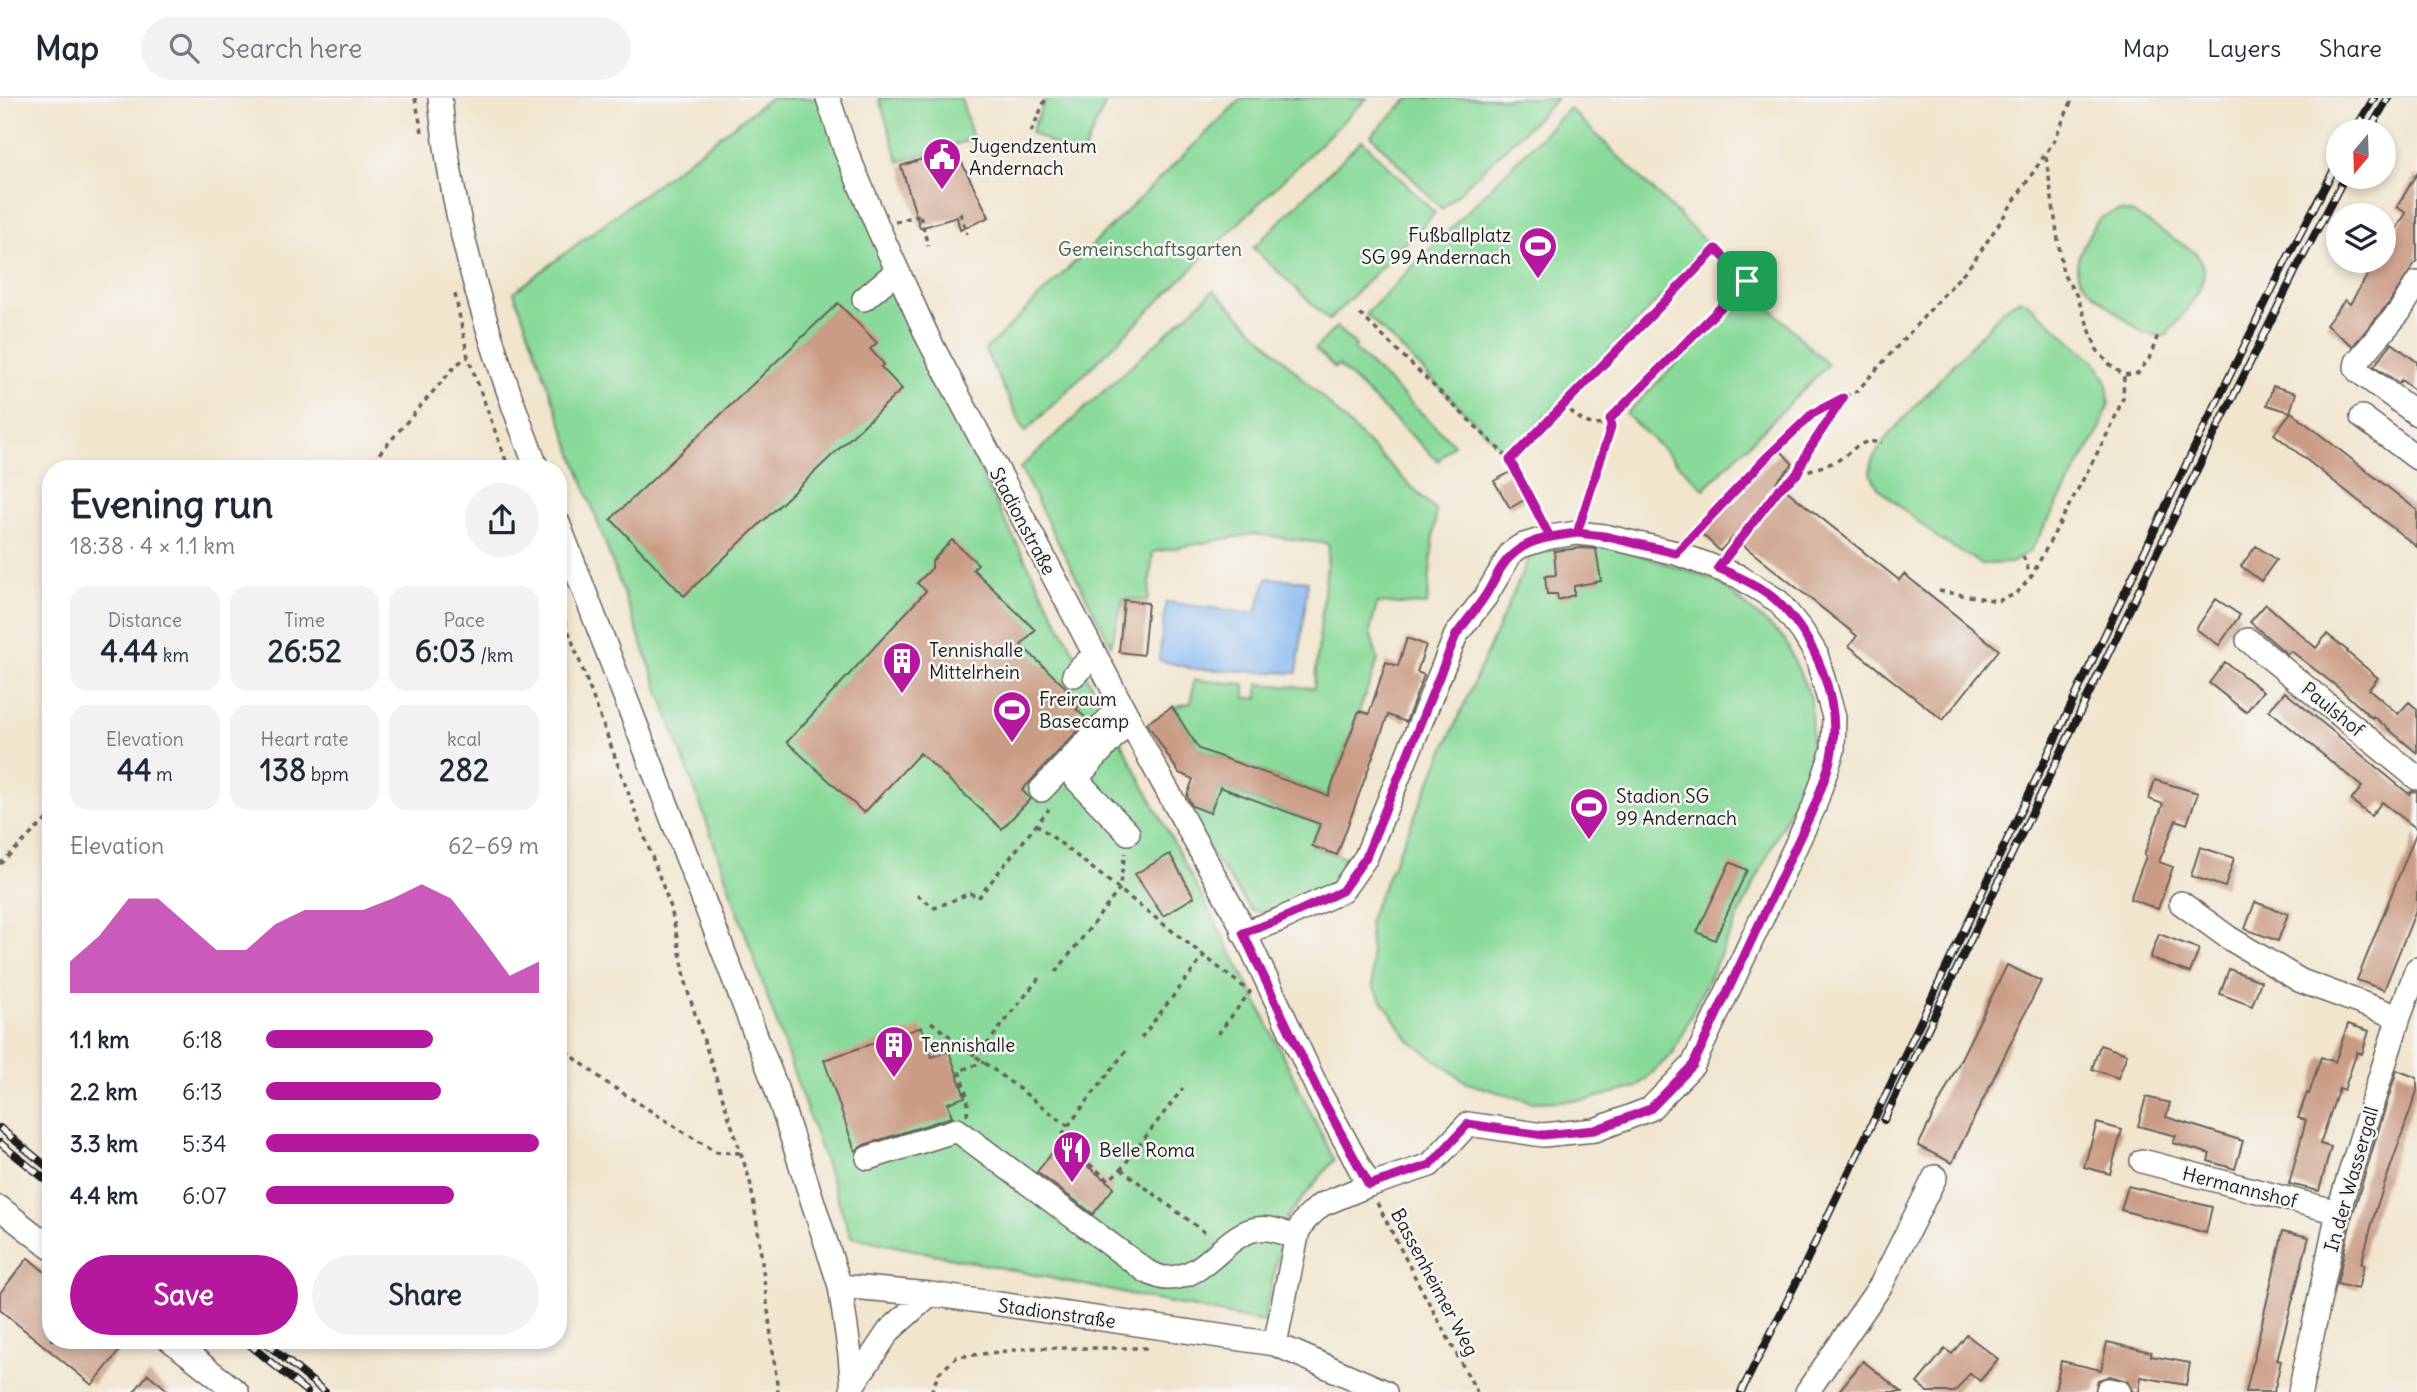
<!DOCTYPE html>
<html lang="en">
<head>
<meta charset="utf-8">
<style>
  body { margin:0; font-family:Delius,sans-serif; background:#f2f2f3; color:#1f2937; height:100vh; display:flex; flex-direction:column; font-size:26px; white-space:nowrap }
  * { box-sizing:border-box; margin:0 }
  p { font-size:23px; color:#747a83 }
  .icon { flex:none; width:38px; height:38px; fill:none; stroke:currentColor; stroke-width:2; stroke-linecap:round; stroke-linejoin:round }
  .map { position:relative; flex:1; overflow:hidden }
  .sheet { position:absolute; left:42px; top:362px; width:525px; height:889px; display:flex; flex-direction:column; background:#fff; border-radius:28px; box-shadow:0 4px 10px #0003 }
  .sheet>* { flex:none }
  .needle { width:46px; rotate:199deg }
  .buttons { position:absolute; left:2326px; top:21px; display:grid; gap:14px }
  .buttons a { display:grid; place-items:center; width:70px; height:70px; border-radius:50%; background:#fff; box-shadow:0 4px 10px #0003; font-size:35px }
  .pin { position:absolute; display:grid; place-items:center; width:60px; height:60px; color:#fff; margin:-30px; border-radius:14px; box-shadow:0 4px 10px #0006 }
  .round { display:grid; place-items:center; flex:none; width:74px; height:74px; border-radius:37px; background:#f2f2f3 }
  .summary { display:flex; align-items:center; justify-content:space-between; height:119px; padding:0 28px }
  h1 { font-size:38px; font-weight:700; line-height:52px }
  .figures { display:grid; grid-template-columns:repeat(3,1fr); gap:10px; height:119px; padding:7px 28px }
  .figures div { display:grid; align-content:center; border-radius:18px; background:#f2f2f3; text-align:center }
  .figures b { font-size:30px; font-weight:700 }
  .figures small { font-size:19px; font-weight:400 }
  .figures p { font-size:19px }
  .chart { height:196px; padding:14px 28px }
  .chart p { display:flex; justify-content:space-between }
  .chart svg { width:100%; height:126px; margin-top:7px; fill:#b5179e; opacity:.7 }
  .button { display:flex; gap:14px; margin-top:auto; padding:14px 28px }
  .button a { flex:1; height:80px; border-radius:42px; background:#b5179e; color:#fff; font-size:28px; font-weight:700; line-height:80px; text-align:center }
  .button a+a { background:#f2f2f3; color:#1f2937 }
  ul { padding:0 28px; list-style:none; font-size:23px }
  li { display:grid; grid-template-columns:112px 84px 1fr; align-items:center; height:52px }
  li i { height:18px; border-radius:9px; background:#b5179e }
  header { display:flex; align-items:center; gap:42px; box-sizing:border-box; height:98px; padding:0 35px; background:#fff; border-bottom:2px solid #e0e1e3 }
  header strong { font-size:33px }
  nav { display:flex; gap:38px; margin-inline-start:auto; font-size:24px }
  .search { width:490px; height:63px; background:#f2f2f3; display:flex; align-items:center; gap:18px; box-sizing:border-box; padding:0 24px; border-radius:38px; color:#747a83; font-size:26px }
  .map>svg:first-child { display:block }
  .green { fill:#89da9a; stroke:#527b5b; stroke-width:2 }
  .water { fill:#83b6f0; stroke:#506986; stroke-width:2 }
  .building { fill:#ca9c85 }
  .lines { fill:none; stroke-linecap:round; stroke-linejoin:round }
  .minor-casing { stroke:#67625a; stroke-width:26 }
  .path { stroke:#67625a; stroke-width:3.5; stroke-dasharray:5 5; stroke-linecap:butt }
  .minor { stroke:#fff; stroke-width:23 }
  .rail-casing { stroke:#1c1c1c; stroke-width:8 }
  .rail { stroke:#f6f6f2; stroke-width:5; stroke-dasharray:16; stroke-linecap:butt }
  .route-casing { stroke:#fff; stroke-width:14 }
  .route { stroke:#b5179e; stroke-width:9 }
  .labels { text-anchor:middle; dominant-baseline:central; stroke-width:5; stroke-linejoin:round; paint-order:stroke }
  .poi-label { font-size:19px; fill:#1c1c1c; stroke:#f6f6f2; text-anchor:start }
  .park-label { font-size:19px; fill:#425e48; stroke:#f6f6f2 }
  .street-label { font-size:19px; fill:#1c1c1c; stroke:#f6f6f2 }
</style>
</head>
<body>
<header>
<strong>Map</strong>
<div class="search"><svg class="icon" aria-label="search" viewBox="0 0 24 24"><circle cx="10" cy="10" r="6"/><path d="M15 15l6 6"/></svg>Search here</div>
<nav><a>Map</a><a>Layers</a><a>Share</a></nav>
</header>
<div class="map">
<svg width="2417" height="1294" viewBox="0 0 2417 1294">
  <rect width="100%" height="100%" fill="#f6f6f2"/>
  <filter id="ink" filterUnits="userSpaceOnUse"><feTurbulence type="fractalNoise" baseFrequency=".0143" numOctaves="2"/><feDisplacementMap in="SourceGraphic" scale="14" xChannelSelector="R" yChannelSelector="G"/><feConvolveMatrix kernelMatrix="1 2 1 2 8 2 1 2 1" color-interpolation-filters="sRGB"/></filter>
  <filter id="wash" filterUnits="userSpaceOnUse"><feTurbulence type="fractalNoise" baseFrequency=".00686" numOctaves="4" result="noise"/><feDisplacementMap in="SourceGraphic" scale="28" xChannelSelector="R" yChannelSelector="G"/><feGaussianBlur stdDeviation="1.57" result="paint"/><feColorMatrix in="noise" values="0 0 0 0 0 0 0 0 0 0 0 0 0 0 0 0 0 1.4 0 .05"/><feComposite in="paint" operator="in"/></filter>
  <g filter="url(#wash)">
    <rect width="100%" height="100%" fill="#f1e5ce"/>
    <path class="green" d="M770,0H821L858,100L990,394L1252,894L1334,1062L1287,1119L1263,1224L851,1139L703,714L514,194Z
      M879,0H961L973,41L899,64Z
      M1046,0H1108L1082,58L1071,56L1031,34Z
      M1242,0H1367L1025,334L985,252Z
      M1410,0H1556L1557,1L1442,111L1371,37Z
      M1569,10L1710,148L1508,357L1366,216Z
      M1362,42L1435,115L1329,222L1253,150Z
      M2118,113L2133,115L2196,155C2200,162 2204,168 2204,176C2204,194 2177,223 2166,238L2150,237L2142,234C2126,221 2079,190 2077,171C2076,160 2083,149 2087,140C2096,123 2099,118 2118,113Z
      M1751,191L1828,267L1704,391L1626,316Z
      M1214,192L1436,413L1427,507L1377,505L1370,534L1378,562L1328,698L1199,651L1172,609L1191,605L1194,582L1245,586V600H1258V586L1314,590L1329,446L1253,436L1153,454L1148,502L1123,501L1111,547L1020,370Z
      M2020,201L2029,206L2098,267L2107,284L2109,305L2100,331L2031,452L2012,465L1981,466L1938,440L1879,391L1870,375L1872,362L1886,340L2004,211Z
      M1336,229L1356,248L1354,251L1454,346L1438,363L1338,267L1335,270L1315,251Z
      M1548,445L1607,446L1717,483L1784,540L1811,600L1812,665L1673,955L1637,989L1586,1002L1532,1004L1467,985L1409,942L1373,889L1369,821L1532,453Z
      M1220,689L1320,726L1312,748L1357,764C1350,772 1343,784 1334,789C1314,801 1275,818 1252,813L1211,755L1184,705L1210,715Z"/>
    <path class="water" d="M1267,480L1308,483L1297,575L1194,571L1159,562L1166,504L1255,516Z"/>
    <g id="blocks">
      <path class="building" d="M954,49L989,119L960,132L957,119L920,130L901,68L938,56Z
        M2417,75V162L2389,205L2353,248L2326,227L2345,202L2350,206L2376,163H2384V151L2406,115L2397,109Z
        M838,205L877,245L870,251L884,266L881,269L902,291L684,498L611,421Z
        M2392,245L2417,264V294L2401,282L2399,285L2374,268Z
        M2273,288L2296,295L2290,314L2267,307Z
        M2291,314L2417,412V449L2274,336Z
        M1781,353L1793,366L1776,384L1899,482L1904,476L1999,552L1943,622L1849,548L1857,538L1733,439L1720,453L1701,435Z
        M1510,374L1526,401L1510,410L1494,383Z
        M952,442L978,466L973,471L1035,532L1021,547L1082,605L1076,611L1088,622L1022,692L1030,701L1002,731L920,655L864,715L787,644L926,493L917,485L932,470V463Z
        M2256,448L2276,462L2261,483L2241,468Z
        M1581,450L1596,451L1601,483L1574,488V497L1558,502L1557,496H1547L1545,478L1556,477L1554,453Z
        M2216,501L2240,517L2219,547L2196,531Z
        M1124,502L1148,505L1143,557L1119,554Z
        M2266,506L2316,550L2327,536L2348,553L2347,554L2378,580L2369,591L2398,616L2409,604L2417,611V655L2373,618L2372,620L2340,591L2291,553L2287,556L2250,524Z
        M1407,540L1426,547L1417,574L1424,577L1406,624L1388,617L1337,757L1312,748L1320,726L1220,689L1210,715L1192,708L1187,698L1193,681L1179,675L1147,625L1172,609L1199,651L1328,698L1359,613L1369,616L1386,564L1398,568Z
        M2225,564L2263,593L2246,614L2209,585Z
        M2285,594L2409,696L2412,693L2417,694V731L2382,704L2371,718L2351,702L2362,689L2269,612Z
        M2155,682L2198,695L2187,726L2176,722L2159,764L2173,769L2158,811L2130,801L2146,758L2144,757L2163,706L2149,701Z
        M2417,733V810L2384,892L2357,882Z
        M2200,749L2234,760L2225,789L2191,778Z
        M1170,756L1194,799L1163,818L1135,776Z
        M1730,764L1747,772L1715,842L1697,834Z
        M2255,804L2288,816L2278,843L2245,831Z
        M2159,836L2199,851L2190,875L2150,860Z
        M2007,867L2041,883L1952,1065L1918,1048Z
        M2229,871L2261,883L2252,908L2220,896Z
        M2348,926L2369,933L2362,956L2357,954L2344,992L2339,990L2320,1046L2331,1049L2319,1093L2289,1086L2306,1022L2298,1020L2307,995L2309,996L2321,959L2335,964Z
        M922,929L932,959L949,953L965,999L948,1005L952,1019L864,1047L855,1053L824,962Z
        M2100,947L2127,956L2118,980L2092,971Z
        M2397,972L2417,980V993L2377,1108L2361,1166L2364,1167L2358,1191L2337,1186L2352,1118Z
        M2146,999L2170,1005L2166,1019L2243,1043L2235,1071L2208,1063L2210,1056L2173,1045L2176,1038L2138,1028Z
        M2097,1025L2122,1032L2110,1076L2084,1069Z
        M1059,1046L1114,1089L1093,1116L1037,1074Z
        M2128,1088L2212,1109L2206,1135L2121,1112Z
        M2283,1133L2309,1139L2277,1262L2281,1263L2274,1294H2246Z
        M28,1160L51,1179V1242H128L92,1287L0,1212V1195Z
        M1967,1237L1998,1261L1980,1283L1970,1275L1955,1294H1928L1917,1285L1945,1251L1952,1256Z
        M2107,1244L2151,1254V1258L2190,1265L2186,1287L2141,1279L2139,1294H2133L2127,1283L2110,1278L2098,1282L2095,1294H2055L2061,1263L2101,1272Z
        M1863,1263L1902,1294H1838Z
        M148,1276L170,1294H134Z"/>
    </g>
  </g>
  <g filter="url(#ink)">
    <use href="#blocks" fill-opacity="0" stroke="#67625a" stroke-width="2"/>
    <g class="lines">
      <defs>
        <path id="minor" d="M440,0C452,127 491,252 537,371
          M828,0L845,51L879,132L929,242L1149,659L1238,821L1319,994L1369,1087
          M2417,185L2400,213L2357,264L2356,269L2358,273L2417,316
          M864,201L890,179L899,176
          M2362,319L2417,360
          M558,425L775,987L840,1188L850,1257L853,1294
          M2248,542L2417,680
          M1074,577L1094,557
          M1041,692L1121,608
          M1128,735L1076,681L1129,622
          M2181,805L2229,840L2301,883L2399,919
          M1243,835L1279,822L1342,793L1366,759L1456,537L1486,498L1511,455L1521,448L1550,439L1577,435L1604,438L1676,455L1738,478L1778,503L1802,533L1816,556L1834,619L1833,652L1814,709L1693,967L1650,1011L1595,1032L1543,1037L1468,1026L1430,1067L1369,1087L1321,1107L1305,1122L1298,1133L1275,1246
          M868,1060L957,1032L1146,1173C1153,1176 1160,1180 1166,1180C1221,1181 1231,1103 1296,1141
          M2142,1063L2338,1114
          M0,1110L51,1150
          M840,1188L930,1196L1275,1246L1385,1294
          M170,1242L237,1294
          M852,1288L889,1233L930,1196
          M2108,1292L2119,1294
          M1807,1294L1881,1187L1935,1079
          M2300,1294L2338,1114L2399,919L2417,871"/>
      </defs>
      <use href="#minor" class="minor-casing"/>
      <path class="path" d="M415,0L422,34
        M1031,34L1046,0
        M2046,59L2063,176L2077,198L2097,252L2110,267L2124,277L2138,275L2149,261L2158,237
        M960,115L967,136
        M920,118L928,148
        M895,124L920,117
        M1716,151L1747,183L1605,326C1586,330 1577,318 1563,307Z
        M455,196L468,259L509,371
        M1360,216L1510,362L1541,422
        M1510,362L1563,307
        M366,371L457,266L468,259
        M1799,375C1810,372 1821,369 1832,365C1853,357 1855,339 1882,345
        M1583,417L1611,329L1610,321
        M1691,439L1765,361L1812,316L1858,292L1974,163L2054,43L2073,0
        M1730,455L1778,392L1797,376L1808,353L1842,301
        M2023,458L2031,479
        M1939,493L1998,503L2016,496L2031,479L2111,329L2123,300L2124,277
        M558,505L671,810L688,894L750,1083L758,1132L778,1294
        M1036,726L1250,894L1218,936
        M0,766L51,717
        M917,797L935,810L970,795L978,800L1049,711
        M1056,874L1119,792L1125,755
        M1039,880L977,959L1068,1028L1059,1042L1109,1082L1121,1071L1183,990
        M931,924L977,959
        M1141,940L1204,858
        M558,947L607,985L698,1043L717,1054L740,1055
        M967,1017L968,1001L959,973L984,964
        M1068,1028L1128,950
        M1121,1071L1208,1137
        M1377,1105L1416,1181L1477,1294
        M931,1294L939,1275L957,1259L1031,1250H1147"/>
      <use href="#minor" class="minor"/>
      <defs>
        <path id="rail" d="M2354,33L2374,0
          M2369,33L2388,0
          M1884,1022L2190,386L2298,168L2345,79
          M0,1030L51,1072
          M0,1045L51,1086
          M244,1242L307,1294
          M262,1242L325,1294
          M1741,1294L1795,1187L2178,383L2287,161L2338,64"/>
      </defs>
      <use href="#rail" class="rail-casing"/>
      <use href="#rail" class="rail"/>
    </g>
  </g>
  <g class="lines" filter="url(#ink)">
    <defs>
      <path id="route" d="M1747,183L1610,321L1611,329L1577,435C1547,439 1519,442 1501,470C1495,479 1491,489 1485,498C1476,512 1465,524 1456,537L1366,759L1342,793L1279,822L1243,835L1319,995L1369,1087L1430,1067L1468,1026L1543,1037L1595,1032L1650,1011L1693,967L1814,709C1821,691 1829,672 1832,653C1841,601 1815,541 1779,505C1763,489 1738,478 1718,470L1778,392L1797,376L1808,353L1843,300L1812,316L1765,361L1676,455L1604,438L1577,435L1550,439L1510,362L1716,151L1747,183"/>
    </defs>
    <use href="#route" class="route-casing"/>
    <use href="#route" class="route"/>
  </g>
  <defs>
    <symbol id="civic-pin" viewBox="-11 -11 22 30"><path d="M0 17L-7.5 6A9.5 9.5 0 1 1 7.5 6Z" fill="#b5179e" stroke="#f6f6f2"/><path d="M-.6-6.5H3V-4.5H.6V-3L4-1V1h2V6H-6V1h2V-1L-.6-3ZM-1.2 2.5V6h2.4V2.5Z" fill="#fff"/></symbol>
    <symbol id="stadium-pin" viewBox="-11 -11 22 30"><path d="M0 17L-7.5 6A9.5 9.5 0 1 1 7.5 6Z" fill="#b5179e" stroke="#f6f6f2"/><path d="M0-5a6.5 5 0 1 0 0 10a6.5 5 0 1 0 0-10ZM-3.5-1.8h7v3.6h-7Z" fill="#fff"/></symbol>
    <symbol id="building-pin" viewBox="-11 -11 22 30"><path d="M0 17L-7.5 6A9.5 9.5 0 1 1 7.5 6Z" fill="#b5179e" stroke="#f6f6f2"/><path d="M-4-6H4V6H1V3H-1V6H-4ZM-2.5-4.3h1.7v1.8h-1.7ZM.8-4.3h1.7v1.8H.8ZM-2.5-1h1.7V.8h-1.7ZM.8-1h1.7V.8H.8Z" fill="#fff"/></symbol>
    <symbol id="restaurant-pin" viewBox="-11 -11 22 30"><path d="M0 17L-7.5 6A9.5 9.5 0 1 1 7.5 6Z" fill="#b5179e" stroke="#f6f6f2"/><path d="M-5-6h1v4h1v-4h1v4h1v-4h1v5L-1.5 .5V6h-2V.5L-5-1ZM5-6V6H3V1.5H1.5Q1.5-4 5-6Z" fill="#fff"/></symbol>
  </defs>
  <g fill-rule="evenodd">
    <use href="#civic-pin" x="920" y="37" width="44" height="60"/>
    <use href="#stadium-pin" x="1516" y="126" width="44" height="60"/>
    <use href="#building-pin" x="880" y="541" width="44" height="60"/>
    <use href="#stadium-pin" x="990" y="590" width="44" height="60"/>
    <use href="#stadium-pin" x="1567" y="687" width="44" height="60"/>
    <use href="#building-pin" x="872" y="925" width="44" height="60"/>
    <use href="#restaurant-pin" x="1050" y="1030" width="44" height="60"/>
  </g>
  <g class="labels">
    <g class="poi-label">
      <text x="969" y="48">Jugendzentum<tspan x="969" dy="22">Andernach</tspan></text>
      <text x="1511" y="137" text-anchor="end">Fußballplatz<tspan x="1511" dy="22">SG 99 Andernach</tspan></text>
      <text x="929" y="552">Tennishalle<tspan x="929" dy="22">Mittelrhein</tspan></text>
      <text x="1039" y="601">Freiraum<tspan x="1039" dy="22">Basecamp</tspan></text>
      <text x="1616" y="698">Stadion SG<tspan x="1616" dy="22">99 Andernach</tspan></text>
      <text x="921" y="947">Tennishalle</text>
      <text x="1099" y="1052">Belle Roma</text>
    </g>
    <g class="park-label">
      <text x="1150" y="151">Gemeinschaftsgarten</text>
    </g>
    <g class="street-label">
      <text transform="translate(1023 423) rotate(62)">Stadionstraße</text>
      <text transform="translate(2333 611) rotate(39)">Paulshof</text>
      <text transform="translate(2351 1081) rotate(-74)">In der Wassergall</text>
      <text transform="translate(2240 1089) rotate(14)">Hermannshof</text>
      <text transform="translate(1435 1184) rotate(62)">Bassenheimer Weg</text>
      <text transform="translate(1057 1215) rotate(8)">Stadionstraße</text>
    </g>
  </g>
</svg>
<div class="buttons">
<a><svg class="needle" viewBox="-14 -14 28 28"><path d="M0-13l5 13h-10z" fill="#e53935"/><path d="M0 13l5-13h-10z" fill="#747a83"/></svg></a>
<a><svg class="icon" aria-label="layers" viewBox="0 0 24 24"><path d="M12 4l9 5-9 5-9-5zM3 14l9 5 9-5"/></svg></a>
</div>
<div class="pin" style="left:1747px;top:183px;background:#1e9e55"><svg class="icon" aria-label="arrive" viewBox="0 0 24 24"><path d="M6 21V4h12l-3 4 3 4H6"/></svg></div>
<section class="sheet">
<div class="summary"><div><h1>Evening run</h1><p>18:38 · 4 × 1.1 km</p></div><a class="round"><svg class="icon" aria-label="share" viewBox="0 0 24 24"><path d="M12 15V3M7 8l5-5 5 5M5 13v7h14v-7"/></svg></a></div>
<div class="figures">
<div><p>Distance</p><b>4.44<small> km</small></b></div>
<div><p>Time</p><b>26:52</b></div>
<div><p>Pace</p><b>6:03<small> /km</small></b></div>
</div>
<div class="figures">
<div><p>Elevation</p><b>44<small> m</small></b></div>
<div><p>Heart rate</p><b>138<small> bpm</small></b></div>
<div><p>kcal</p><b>282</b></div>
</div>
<div class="chart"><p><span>Elevation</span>62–69 m</p>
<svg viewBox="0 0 160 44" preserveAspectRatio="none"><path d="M0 44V33L10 24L20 11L30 11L40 20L50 29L60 29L70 20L80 15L90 15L100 15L110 11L120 6L130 11L140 24L150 38L160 33V44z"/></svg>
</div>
<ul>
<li><b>1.1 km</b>6:18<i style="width:61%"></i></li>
<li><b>2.2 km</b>6:13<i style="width:64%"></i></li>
<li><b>3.3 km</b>5:34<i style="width:100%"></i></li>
<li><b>4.4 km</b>6:07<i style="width:69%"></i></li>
</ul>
<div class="button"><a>Save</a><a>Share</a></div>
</section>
</div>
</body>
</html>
